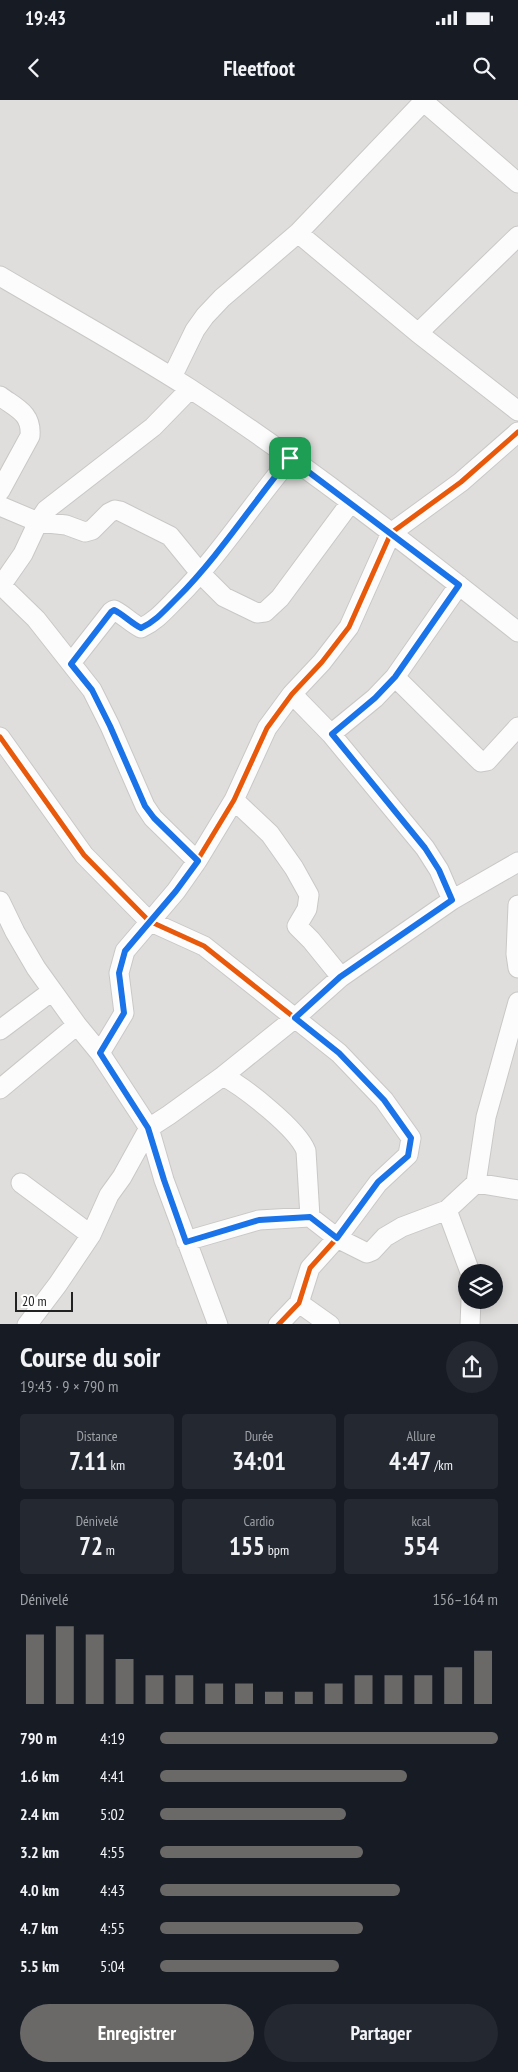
<!DOCTYPE html>
<html lang="fr">
<head>
<meta charset="utf-8">
<style>
  body { margin:0; font-family:"PT Sans Narrow",sans-serif; background:#242831; color:#f1f3f6; height:100vh; display:flex; flex-direction:column; font-size:19px; white-space:nowrap }
  * { box-sizing:border-box; margin:0 }
  p { font-size:16px; color:#9ea1a6 }
  .icon { flex:none; width:28px; height:28px; fill:none; stroke:currentColor; stroke-width:2; stroke-linecap:round; stroke-linejoin:round }
  .map { position:relative; height:1224px; overflow:hidden }
  .sheet { display:flex; flex-direction:column; background:#171b24; flex:1 }
  .sheet>* { flex:none }
  .fabs { position:absolute; left:458px; top:1164px; display:grid; gap:10px }
  .fabs a { display:grid; place-items:center; width:45px; height:45px; border-radius:50%; background:#171b24; box-shadow:0 2px 12px #0003; font-size:25px }
  .scale { position:absolute; left:15px; bottom:12px; width:58px; box-sizing:border-box; padding-left:5px; border:2px solid #222; border-top:0; font-size:14px; line-height:18px; white-space:nowrap; color:#222; -webkit-text-stroke:4px #fff; paint-order:stroke }
  .pin { position:absolute; display:grid; place-items:center; width:42px; height:42px; color:#fff; margin:-21px; border-radius:10px; box-shadow:0 2px 8px #0006 }
  .round { display:grid; place-items:center; flex:none; width:52px; height:52px; border-radius:26px; background:#242831 }
  .overview { display:flex; align-items:center; justify-content:space-between; height:85px; padding:0 20px }
  h1 { font-size:28px; font-weight:600; line-height:38px }
  .metrics { display:grid; grid-template-columns:repeat(3,1fr); gap:8px; height:85px; padding:5px 20px }
  .metrics div { display:grid; align-content:center; border-radius:5px; background:#242831; text-align:center }
  .metrics b { font-size:25px; font-weight:600 }
  .metrics small { font-size:14px; font-weight:400 }
  .metrics p { font-size:14px }
  .chart { height:140px; padding:10px 20px }
  .chart p { display:flex; justify-content:space-between }
  .chart svg { width:100%; height:90px; margin-top:5px; stroke:#6a6968; stroke-width:6 }
  .primary-button { display:flex; gap:10px; margin-top:auto; padding:10px 20px }
  .primary-button a { flex:1; height:58px; border-radius:30px; background:#6a6968; color:#fff; font-size:20px; font-weight:600; line-height:58px; text-align:center }
  .primary-button a+a { background:#242831; color:#f1f3f6 }
  ul { padding:0 20px; list-style:none; font-size:16px }
  li { display:grid; grid-template-columns:80px 60px 1fr; align-items:center; height:38px }
  li i { height:12px; border-radius:6px; background:#6a6968 }
  .status { display:flex; justify-content:space-between; align-items:center; height:35px; padding:0 25px; background:#171b24; direction:ltr }
  .status svg { height:14px; fill:currentColor }
  header { display:flex; justify-content:space-between; align-items:center; height:65px; padding:0 20px; background:#171b24; font-size:22px; font-weight:600 }
  .map>svg:first-child { display:block }
  .residential { fill:#dfdedc; fill-rule:evenodd }
  .lines { fill:none; stroke-linecap:round; stroke-linejoin:round }
  .street-casing { stroke:#c9c8c7; stroke-width:21 }
  .street { stroke:#fdfcfc; stroke-width:19 }
  .cycleway-casing { stroke:#fff; stroke-width:8 }
  .cycleway { stroke:#e8590c; stroke-width:5 }
  .route-casing { stroke:#fff; stroke-width:10 }
  .route { stroke:#1a73e8; stroke-width:6 }
</style>
</head>
<body>
<div class="status"><b>19:43</b><svg viewBox="0 0 49 12"><path d="M0 12V9h3v3zM5 12V6h3v6zM10 12V3h3v9zM15 12V0h3v12zM26 1h20v11H26zM47 4h2v5h-2z"/></svg></div>
<header><svg class="icon" aria-label="back" viewBox="0 0 24 24"><path d="M15 5l-7 7 7 7"/></svg>Fleetfoot<svg class="icon" aria-label="search" viewBox="0 0 24 24"><circle cx="10" cy="10" r="6"/><path d="M15 15l6 6"/></svg></header>
<div class="map">
<svg width="518" height="1225" viewBox="0 0 518 1225">
  <rect width="100%" height="100%" fill="#f0eeeb"/>
  <path class="residential" d="M0,0H518V1224L0,1225ZM466,1172H494V1200H466Z"/>
  <g class="lines">
    <defs>
      <path id="street" d="M423,1L518,83
        M298,133L418,233L518,311
        M0,176C63,213 128,249 189,288C304,363 411,447 518,532
        M418,233L518,136
        M172,277L195,230L205,216L222,198L298,133L425,0
        M0,296C16,308 32,313 30,336L0,391
        M0,406L38,422L66,425L85,432L92,430L109,413L115,410L120,411L170,436L201,474L224,497L257,513L265,512L280,498L351,402
        M1,485L36,519L92,590L110,626L145,706L153,718L197,761
        M0,487L23,454L38,422L46,410L153,327L190,289
        M71,563L111,512L114,510C124,515 131,523 141,528C156,521 165,510 177,498C219,456 252,404 291,358
        M395,577L481,662L487,661L518,627
        M292,594L331,634L425,748L439,770L452,800
        M331,634L375,598L395,577L459,485
        M0,637L84,755L149,821L204,846L339,953L384,1000L411,1038L408,1055L378,1083L337,1138L310,1168L299,1203L278,1225
        M234,700L270,734L294,768L309,795L307,809L297,826L311,840L341,877
        M0,801L15,832L36,868L77,925L100,953L149,1028L164,1080L218,1225
        M518,805L516,854L518,868
        M0,930L52,891
        M100,953L124,913L119,873L125,851L176,791L197,761L234,700L267,628L292,594L322,562L349,527L391,433L461,382L518,332
        M223,976C244,987 298,1029 306,1051L310,1117
        M0,989L77,925
        M21,1083L91,1135
        M476,1083L486,1017L518,902
        M447,1110L470,1172
        M186,1141L259,1120L310,1117L337,1138L367,1153L372,1151L385,1137L402,1127L447,1110L476,1083L518,1090
        M299,1203L330,1225
        M27,1225L58,1184L91,1135L109,1095L122,1077L149,1028L169,1015L223,976L295,918L341,877L452,800L518,762
        M470,1225L471,1200"/>
    </defs>
    <use href="#street" class="street-casing"/>
    <use href="#street" class="street"/>
    <defs>
      <path id="cycleway" d="M0,637L84,755L149,821L204,846L339,953L384,1000L411,1038L408,1055L378,1083L337,1138L310,1168L299,1203L278,1225
        M100,953L124,913L119,873L125,851L176,791L197,761L234,700L267,628L292,594L322,562L349,527L391,433L461,382L518,332"/>
    </defs>
    <use href="#cycleway" class="cycleway-casing"/>
    <use href="#cycleway" class="cycleway"/>
  </g>
  <g class="lines">
    <defs>
      <path id="route" d="M290,358L459,485L395,577L375,598L332,634L425,748L439,770L452,800L340,877L295,918L339,953L384,1000L411,1038L408,1056L378,1082L337,1138L310,1117L259,1120L186,1142L164,1080L148,1028L100,953L124,913L119,873L125,851L176,791L198,761L154,718L145,706L110,626L92,590L71,564L111,512L114,510C124,515 131,523 141,528C156,521 165,510 177,498C219,456 252,404 290,358Z"/>
    </defs>
    <use href="#route" class="route-casing"/>
    <use href="#route" class="route"/>
  </g>
</svg>
<div class="fabs">
<a><svg class="icon" aria-label="layers" viewBox="0 0 24 24"><path d="M12 4l9 5-9 5-9-5zM3 14l9 5 9-5"/></svg></a>
</div>
<div class="scale">20 m</div>
<div class="pin" style="left:290px;top:358px;background:#1e9e55"><svg class="icon" aria-label="arrive" viewBox="0 0 24 24"><path d="M6 21V4h12l-3 4 3 4H6"/></svg></div>
</div>
<section class="sheet">
<div class="overview"><div><h1>Course du soir</h1><p>19:43 · 9 × 790 m</p></div><a class="round"><svg class="icon" aria-label="share" viewBox="0 0 24 24"><path d="M12 15V3M7 8l5-5 5 5M5 13v7h14v-7"/></svg></a></div>
<div class="metrics">
<div><p>Distance</p><b>7.11<small> km</small></b></div>
<div><p>Durée</p><b>34:01</b></div>
<div><p>Allure</p><b>4:47<small> /km</small></b></div>
</div>
<div class="metrics">
<div><p>Dénivelé</p><b>72<small> m</small></b></div>
<div><p>Cardio</p><b>155<small> bpm</small></b></div>
<div><p>kcal</p><b>554</b></div>
</div>
<div class="chart"><p><span>Dénivelé</span>156–164 m</p>
<svg viewBox="0 0 160 44" preserveAspectRatio="none"><path d="M5 44V10M15 44V6M25 44V10M35 44V22M45 44V30M55 44V30M65 44V34M75 44V34M85 44V38M95 44V38M105 44V34M115 44V30M125 44V30M135 44V30M145 44V26M155 44V18"/></svg>
</div>
<ul>
<li><b>790 m</b>4:19<i style="width:100%"></i></li>
<li><b>1.6 km</b>4:41<i style="width:73%"></i></li>
<li><b>2.4 km</b>5:02<i style="width:55%"></i></li>
<li><b>3.2 km</b>4:55<i style="width:60%"></i></li>
<li><b>4.0 km</b>4:43<i style="width:71%"></i></li>
<li><b>4.7 km</b>4:55<i style="width:60%"></i></li>
<li><b>5.5 km</b>5:04<i style="width:53%"></i></li>
</ul>
<div class="primary-button"><a>Enregistrer</a><a>Partager</a></div>
</section>
</body>
</html>
